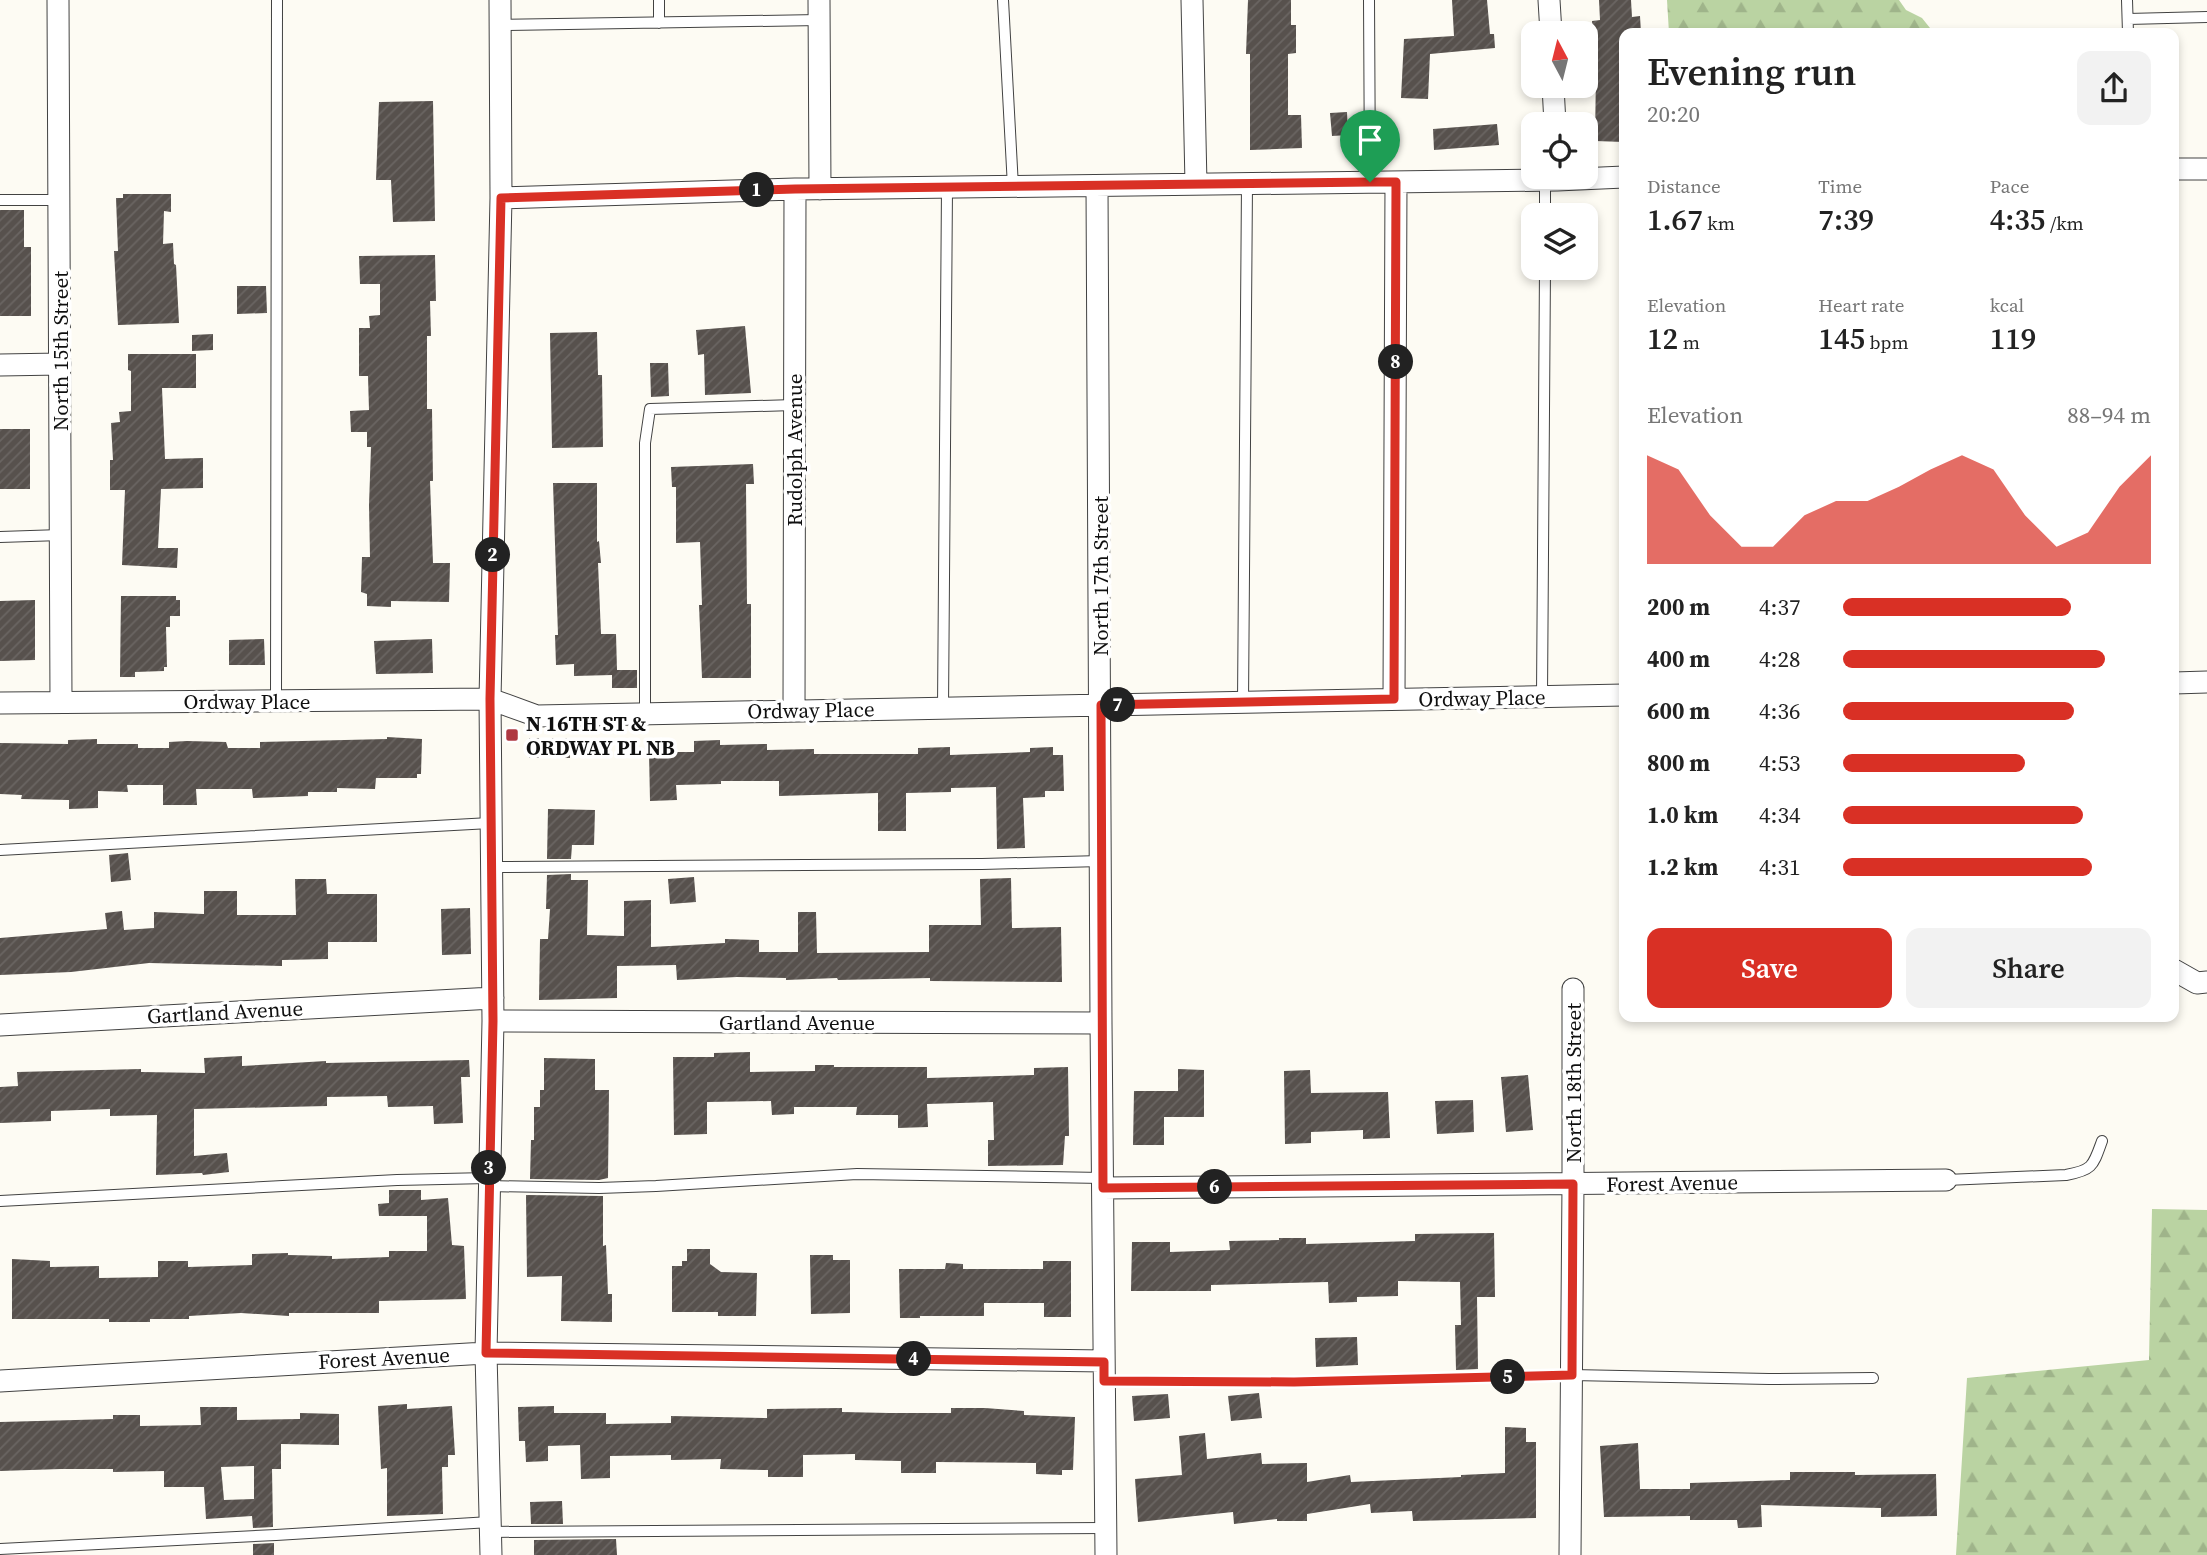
<!DOCTYPE html>
<html lang="en">
<head>
<meta charset="utf-8">
<style>
  body { margin:0; font-family:"Source Serif 4",serif; background:#f2f2f2; color:#222; height:100vh; display:flex; flex-direction:column; font-size:26px; white-space:nowrap }
  * { box-sizing:border-box; margin:0 }
  p { font-size:23px; color:#767676 }
  .icon { flex:none; width:38px; height:38px; fill:none; stroke:currentColor; stroke-width:2; stroke-linecap:round; stroke-linejoin:round }
  .map { position:relative; flex:1; overflow:hidden }
  .panel { position:absolute; left:1619px; top:28px; width:560px; height:994px; display:flex; flex-direction:column; background:#fff; border-radius:14px; box-shadow:0 4px 10px #0003 }
  .panel>* { flex:none }
  .needle { width:46px; rotate:353deg }
  .buttons { position:absolute; left:1521px; top:21px; display:grid; gap:14px }
  .buttons a { display:grid; place-items:center; width:77px; height:77px; border-radius:14px; background:#fff; box-shadow:0 4px 10px #0003; font-size:35px }
  .pin { position:absolute; display:grid; place-items:center; width:60px; height:60px; color:#fff; margin:-72px -30px; border-radius:50% 50% 50% 0; rotate:-45deg; box-shadow:0 0 7px #0007 }
  .pin .icon { rotate:45deg }
  .km { position:absolute; width:35px; height:35px; margin:-18px; border-radius:50%; background:#222; color:#fff; font-size:19px; line-height:35px; text-align:center }
  .round { display:grid; place-items:center; flex:none; width:74px; height:74px; border-radius:14px; background:#f2f2f2 }
  .summary { display:flex; align-items:center; justify-content:space-between; height:119px; padding:0 28px }
  h1 { font-size:38px; font-weight:600; line-height:52px }
  .stats { display:grid; grid-template-columns:repeat(3,1fr); gap:10px; height:119px; padding:7px 28px }
  .stats div { display:grid; align-content:center }
  .stats b { font-size:30px; font-weight:600 }
  .stats small { font-size:19px; font-weight:400 }
  .stats p { font-size:19px }
  .chart { height:196px; padding:14px 28px }
  .chart p { display:flex; justify-content:space-between }
  .chart svg { width:100%; height:126px; margin-top:7px; fill:#d93025; opacity:.7 }
  .cta { display:flex; gap:14px; margin-top:auto; padding:14px 28px }
  .cta a { flex:1; height:80px; border-radius:14px; background:#d93025; color:#fff; font-size:28px; font-weight:600; line-height:80px; text-align:center }
  .cta a+a { background:#f2f2f2; color:#222 }
  ul { padding:0 28px; list-style:none; font-size:23px }
  li { display:grid; grid-template-columns:112px 84px 1fr; align-items:center; height:52px }
  li i { height:18px; border-radius:9px; background:#d93025 }
  .map>svg:first-child { display:block }
  .forest { fill:url(#forest-firs) }
  .building { fill:url(#building-hatch); fill-rule:evenodd }
  .lines { fill:none; stroke-linecap:round; stroke-linejoin:round }
  .lane-casing { stroke:#424242; stroke-width:12 }
  .street-casing { stroke:#424242; stroke-width:23 }
  .lane { stroke:#fff; stroke-width:10 }
  .street { stroke:#fff; stroke-width:21 }
  .route-casing { stroke:#fff; stroke-width:14 }
  .route { stroke:#d93025; stroke-width:9 }
  .poi-dot { fill:#af3842; stroke:#fff; stroke-width:2.5 }
  .labels { text-anchor:middle; dominant-baseline:central; stroke-width:7; stroke-linejoin:round; paint-order:stroke }
  .street-label { font-size:21px; fill:#0f0f0f; stroke:#fff }
  .poi-label { font-size:21px; font-weight:bold; fill:#0f0f0f; stroke:#fff; text-anchor:start }
</style>
</head>
<body>
<div class="map">
<svg width="2207" height="1555" viewBox="0 0 2207 1555">
  <defs>
    <pattern id="forest-firs" width="22" height="20" patternUnits="userSpaceOnUse" patternTransform="scale(1.75)"><rect width="22" height="20" fill="#bad3a2"/><path d="M5 1l3.5 6h-7zM16 11l3.5 6h-7z" fill="#9fb48a"/></pattern>
    <pattern id="building-hatch" width="6" height="6" patternUnits="userSpaceOnUse" patternTransform="scale(1.75)"><rect width="6" height="6" fill="#57514d"/><path d="M-1 1l2-2M0 6l6-6M5 7l2-2" fill="none" stroke="#6a6562"/></pattern>
  </defs>
  <rect width="100%" height="100%" fill="#fdfbf3"/>
  <path class="forest" d="M1667,0H1899L1906,10L1922,18L1934,33H1669Z
    M2152,1209L2207,1210V1555H1956L1967,1378L2149,1360Z"/>
  <path class="building" d="M1248,0H1291V25H1296V53L1288,54V115H1301L1302,148L1250,150V54H1246Z
    M1452,0H1487L1490,34H1494L1495,48L1430,54L1428,99L1401,98L1404,39L1454,36Z
    M1599,0H1631L1632,17L1640,16L1641,33H1624V142L1595,141L1596,69L1592,21L1600,20Z
    M433,101L435,221L393,222L391,180H376L379,102Z
    M1347,112L1348,135L1332,136L1330,113Z
    M1497,124L1499,145L1434,150L1433,129Z
    M123,194H171V212L164,211L163,244L173,243L174,264L176,265L179,323L118,325L114,251H118L116,198H123Z
    M0,210H24V247H31V316H0Z
    M435,255L436,301H430L431,336H427V409H432L433,481H430L433,563H450L449,602L391,601V607L367,606V594L361,592L362,557H370L369,505L371,447H367V432H351L350,411L369,410L368,376H359V328H370L369,316L380,315V284H360L359,256Z
    M237,286H266L267,313L237,314Z
    M745,326L751,393L705,395L704,354L698,355L696,330Z
    M597,332L598,375H602L603,447L552,448L550,333Z
    M213,334V350L192,351V335Z
    M128,354H196V388H162L165,459L203,458V488L161,489L158,548H178L177,568L122,565L125,490H110V460H113L111,423L120,422L119,412L131,411V371L128,370Z
    M650,363H668L669,396L651,397Z
    M0,429H30V489H0Z
    M753,464L754,484H746L747,604H751V678H702L699,605H702L700,542L676,543V487H672L671,467Z
    M553,483H597V542L599,541L601,563H598L601,634H616L617,670H637V688H612V675L574,676V664L556,665L555,635H558Z
    M121,596H176V600H180V616H170V627H166L167,667H164V671L135,672V677H120Z
    M35,600V660L0,661V601Z
    M264,639L265,665H229V640Z
    M432,639L433,673L376,674L374,641Z
    M387,737L422,739L421,774H417V778H376L375,789L337,788V792H308V796L253,798L252,789H196L197,805H163V785H127L128,792L98,791V808L69,809V800L21,799L22,795L0,794V743L68,744V740L97,739V744H138V748H169V742L187,741L226,742L228,748H260V742L387,739Z
    M529,738H570V758H529Z
    M720,740V745L767,744V750L814,749V754H918V748L950,747V755L1030,752V748L1053,747V755H1063L1064,791H1045V797L1023,798L1025,848L997,849L996,787L951,788V792L906,793V831H878V793L779,796V781H721V784L676,785L677,800L650,801L649,752H694V741Z
    M548,809L595,810L594,845H572L571,859H547Z
    M128,853L131,880L111,882L109,855Z
    M571,874V880H588L587,935L624,936V901L651,900V947L725,943V939L759,940V952H798V912H816L817,953L929,952V925H981L980,879L1011,878L1012,928L1061,927L1062,982L930,981V978L838,980L837,978L786,980V978L737,977L677,980L676,965L617,966V998L539,1000L540,939H548L550,909H546L547,875Z
    M694,877L696,902L670,904L668,879Z
    M295,879H326L327,894H377V942H328V959L282,960V966L149,963L71,972L0,975V938L107,929L105,913L122,911L124,930L154,928V912L204,914V891H237V915H296Z
    M470,908L471,954L442,955L441,909Z
    M750,1052V1072L815,1071V1065H834V1067H927V1078L1034,1075V1068L1068,1067L1069,1136H1065L1063,1165L988,1166V1140H994L993,1102L927,1104L928,1127L898,1128V1115H856L857,1107H794V1114L772,1115L771,1101L707,1102V1134L674,1135L673,1057H714V1053Z
    M242,1056V1066L326,1061V1063L469,1060L470,1077H461L463,1123L434,1124L433,1106L388,1107L387,1096L327,1097V1106L194,1109V1156L227,1153L229,1172L203,1175L202,1173L156,1175L157,1115L110,1116V1109L51,1111V1121L0,1123V1087L18,1086L17,1072L141,1069V1072L205,1073L204,1058Z
    M544,1058L595,1059V1090H609L608,1178L599,1180L530,1179L531,1140H534V1107H540V1090H544Z
    M1178,1069L1204,1070V1117H1164V1145H1133L1134,1091H1178Z
    M1310,1070L1311,1093L1388,1092L1390,1138L1363,1139V1130L1311,1132V1143L1285,1144L1284,1071Z
    M1528,1075L1533,1130L1506,1132L1501,1077Z
    M1473,1100L1474,1132L1437,1134L1435,1101Z
    M389,1190H421V1200L448,1198L452,1245L464,1246L466,1299L379,1301V1313H289V1316L241,1313L189,1316V1319H150V1322H109V1319H12V1259L50,1261V1267L99,1266V1278L158,1277V1261H188V1267L252,1265V1254L288,1253V1255L332,1256V1259L389,1257V1251H427V1216H379L378,1204L389,1203Z
    M526,1195L603,1196V1246L606,1245L608,1294H612V1322L561,1321L562,1276L527,1277Z
    M1494,1233L1495,1297H1477L1478,1369L1456,1370L1455,1325H1461L1460,1282L1398,1281V1296L1357,1297V1302L1329,1303L1328,1282L1211,1285V1291H1131L1132,1242H1170V1252L1230,1250L1229,1241L1279,1240V1238H1306V1244L1415,1241V1234Z
    M687,1249H710V1264L721,1272L757,1273L756,1316H718V1312H672V1266H682V1261H687Z
    M810,1255H833V1260H850V1313L811,1314Z
    M1043,1261H1071V1317H1044V1303H984V1316H920V1318H900L899,1269H945L946,1263L963,1264V1269H1043Z
    M1357,1337L1358,1365L1316,1367L1315,1338Z
    M1259,1393L1262,1418L1231,1421L1228,1396Z
    M1168,1394L1170,1418L1134,1421L1132,1396Z
    M407,1404V1409L452,1406L455,1455H448V1467H442L443,1514L387,1516V1468L381,1469L378,1406Z
    M554,1406V1413H606V1424L671,1423V1416L767,1418V1409L842,1408V1412L889,1413H951V1408H985L1024,1411V1415L1075,1417L1073,1470H1062V1475L1036,1474V1463L936,1462V1473H901V1461L855,1460V1454L803,1455V1477H768V1470L720,1469L721,1459L671,1460V1455L610,1456V1478L581,1479L580,1445L548,1446V1461L526,1462L525,1441H519L518,1407Z
    M200,1407H237V1420L300,1419V1413L339,1414V1445L281,1444V1469H272L273,1527L253,1528L252,1516L206,1519L204,1487H164V1471L113,1472V1469H61L0,1471V1422L113,1419V1415H140V1426L201,1425ZM254,1466V1499L224,1500L221,1467Z
    M1505,1427L1526,1428V1442H1536V1518L1413,1521L1412,1511L1371,1513L1370,1504L1307,1514V1521H1277V1519L1234,1524L1233,1512L1138,1522L1135,1479L1182,1475L1179,1436L1205,1433L1207,1459L1261,1453L1262,1464L1307,1463V1482L1350,1475L1351,1482L1461,1477V1475L1505,1473Z
    M1638,1443L1640,1489H1690V1483L1790,1480V1472H1855V1475L1936,1474L1937,1516L1881,1517V1508L1761,1505L1762,1527L1738,1528L1737,1520H1690V1516L1604,1517L1600,1446Z
    M562,1501L563,1524H531L530,1502Z
    M616,1539L617,1555H534V1540Z
    M274,1543V1555H253V1544Z"/>
  <g class="lines">
    <defs>
      <path id="lane" d="M659,0V23
        M1003,0L1013,187
        M1369,0L1370,182
        M2127,0L2128,33
        M2128,19L2207,17
        M500,25L819,20
        M1545,180V215
        M0,200H59
        M0,537L61,535
        M1542,696L1545,268
        M276,700L277,0
        M1243,702L1247,184
        M943,708L947,188
        M645,713V443L650,409L794,405
        M0,850L490,823
        M490,867L982,864L1101,861
        M1946,1180L2066,1175C2093,1170 2093,1166 2102,1141
        M488,1186L599,1188L656,1186L857,1174L1103,1178
        M0,1201L397,1180L488,1178
        M1104,1381L1294,1382L1572,1375L1769,1379L1873,1378
        M490,1532L1105,1528
        M0,1549L276,1535L490,1522"/>
      <path id="street" d="M58,0L61,702
        M819,0L820,189
        M1192,0L1196,184
        M1549,0L1551,33
        M1553,86L1555,124
        M2174,169H2207
        M1097,186L1101,1023L1106,1555
        M501,198L795,189L1557,180L1624,177
        M0,365L60,364
        M2174,683L2207,682
        M1394,699L1396,182
        M0,703L490,699L537,716L1624,695
        M794,711L795,189
        M2174,970L2197,983L2207,982
        M493,1021L1101,1023
        M0,1025L493,998
        M1103,1188L1946,1180
        M0,1381L486,1353L1104,1361
        M491,1555L486,1353L493,1021L490,699L501,198L500,0
        M1570,1555L1573,1184V989"/>
    </defs>
    <use href="#lane" class="lane-casing"/>
    <use href="#street" class="street-casing"/>
    <use href="#lane" class="lane"/>
    <use href="#street" class="street"/>
  </g>
  <g class="lines">
    <defs>
      <path id="route" d="M1370,182H1396L1394,699L1101,705L1103,1188L1573,1184L1572,1375L1294,1382L1104,1381V1362L486,1353L493,1021L490,699L501,198L795,189Z"/>
    </defs>
    <use href="#route" class="route-casing"/>
    <use href="#route" class="route"/>
  </g>
  <rect class="poi-dot" x="505" y="728" width="14" height="14" rx="3.5"/>
  <g class="labels">
    <g class="street-label">
      <text transform="translate(60 351) rotate(-90)">North 15th Street</text>
      <text transform="translate(794 450) rotate(-90)">Rudolph Avenue</text>
      <text transform="translate(1100 576) rotate(-90)">North 17th Street</text>
      <text transform="translate(1482 698) rotate(-1)">Ordway Place</text>
      <text x="247" y="701">Ordway Place</text>
      <text transform="translate(811 710) rotate(-1)">Ordway Place</text>
      <text transform="translate(225 1012) rotate(-3)">Gartland Avenue</text>
      <text x="797" y="1022">Gartland Avenue</text>
      <text transform="translate(1573 1083) rotate(-90)">North 18th Street</text>
      <text transform="translate(1672 1183) rotate(-1)">Forest Avenue</text>
      <text transform="translate(384 1358) rotate(-3)">Forest Avenue</text>
    </g>
    <g class="poi-label">
      <text x="526" y="723">N 16TH ST &amp;<tspan x="526" dy="24">ORDWAY PL NB</tspan></text>
    </g>
  </g>
</svg>
<div class="buttons">
<a><svg class="needle" viewBox="-14 -14 28 28"><path d="M0-13l5 13h-10z" fill="#e53935"/><path d="M0 13l5-13h-10z" fill="#767676"/></svg></a>
<a><svg class="icon" aria-label="locate" viewBox="0 0 24 24"><circle cx="12" cy="12" r="6"/><path d="M12 2v4M12 18v4M2 12h4M18 12h4"/></svg></a>
<a><svg class="icon" aria-label="layers" viewBox="0 0 24 24"><path d="M12 4l9 5-9 5-9-5zM3 14l9 5 9-5"/></svg></a>
</div>
<div class="pin" style="left:1370px;top:182px;background:#1e9e55"><svg class="icon" aria-label="arrive" viewBox="0 0 24 24"><path d="M6 21V4h12l-3 4 3 4H6"/></svg></div>
<b class="km" style="left:757px;top:190px">1</b>
<b class="km" style="left:493px;top:555px">2</b>
<b class="km" style="left:489px;top:1168px">3</b>
<b class="km" style="left:914px;top:1359px">4</b>
<b class="km" style="left:1508px;top:1377px">5</b>
<b class="km" style="left:1215px;top:1187px">6</b>
<b class="km" style="left:1118px;top:705px">7</b>
<b class="km" style="left:1396px;top:362px">8</b>
<section class="panel">
<div class="summary"><div><h1>Evening run</h1><p>20:20</p></div><a class="round"><svg class="icon" aria-label="share" viewBox="0 0 24 24"><path d="M12 15V3M7 8l5-5 5 5M5 13v7h14v-7"/></svg></a></div>
<div class="stats">
<div><p>Distance</p><b>1.67<small> km</small></b></div>
<div><p>Time</p><b>7:39</b></div>
<div><p>Pace</p><b>4:35<small> /km</small></b></div>
</div>
<div class="stats">
<div><p>Elevation</p><b>12<small> m</small></b></div>
<div><p>Heart rate</p><b>145<small> bpm</small></b></div>
<div><p>kcal</p><b>119</b></div>
</div>
<div class="chart"><p><span>Elevation</span>88–94 m</p>
<svg viewBox="0 0 160 44" preserveAspectRatio="none"><path d="M0 44V6L10 11L20 27L30 38L40 38L50 27L60 22L70 22L80 17L90 11L100 6L110 11L120 27L130 38L140 33L150 17L160 6V44z"/></svg>
</div>
<ul>
<li><b>200 m</b>4:37<i style="width:74%"></i></li>
<li><b>400 m</b>4:28<i style="width:85%"></i></li>
<li><b>600 m</b>4:36<i style="width:75%"></i></li>
<li><b>800 m</b>4:53<i style="width:59%"></i></li>
<li><b>1.0 km</b>4:34<i style="width:78%"></i></li>
<li><b>1.2 km</b>4:31<i style="width:81%"></i></li>
</ul>
<div class="cta"><a>Save</a><a>Share</a></div>
</section>
</div>
</body>
</html>
